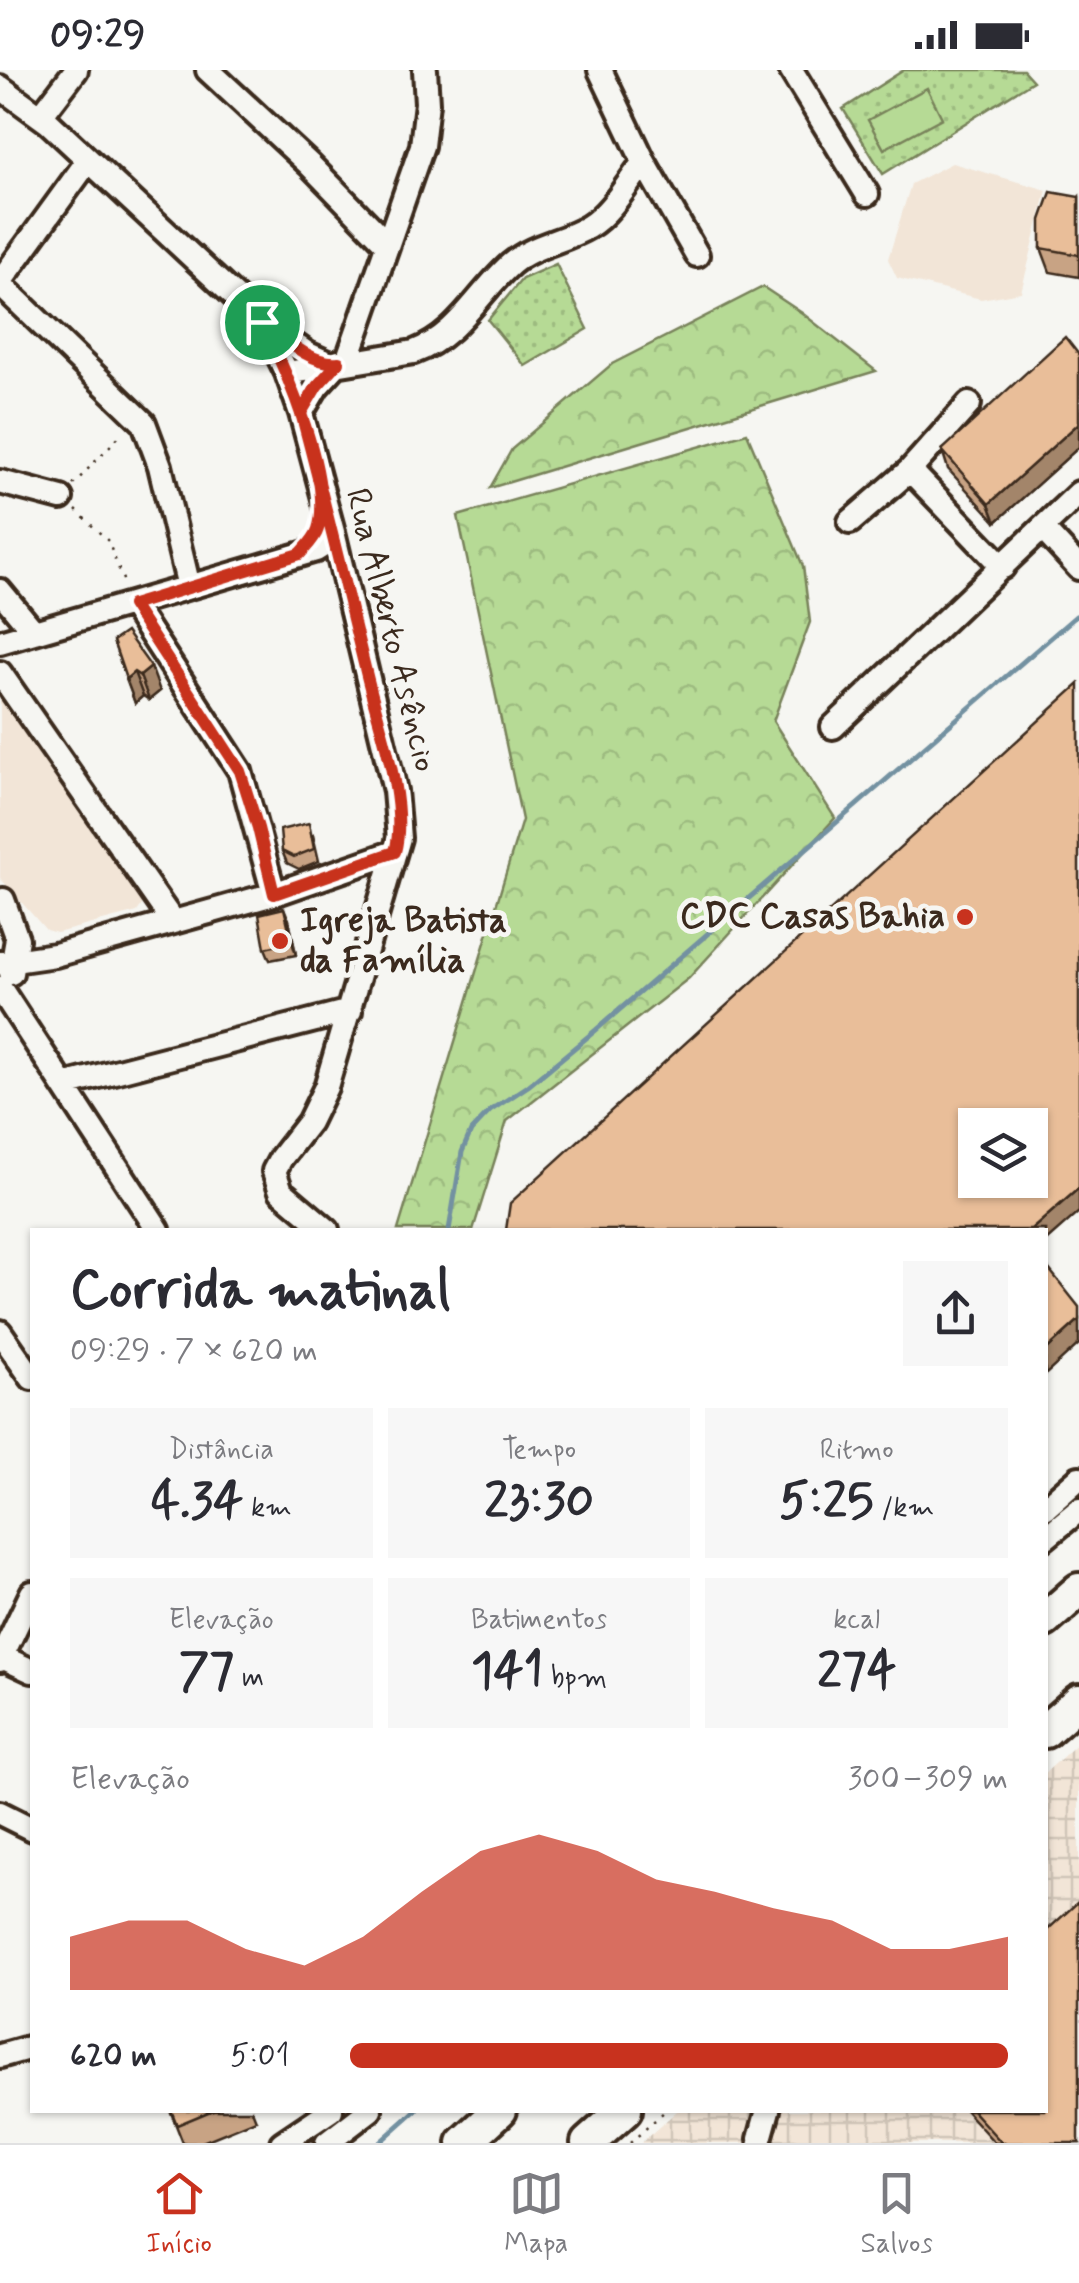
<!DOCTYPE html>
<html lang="pt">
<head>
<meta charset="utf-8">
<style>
  body { margin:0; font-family:Mynerve,sans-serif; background:#f7f7f7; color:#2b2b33; height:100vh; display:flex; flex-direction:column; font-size:38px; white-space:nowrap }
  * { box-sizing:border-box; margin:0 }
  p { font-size:32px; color:#7c7c81 }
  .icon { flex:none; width:55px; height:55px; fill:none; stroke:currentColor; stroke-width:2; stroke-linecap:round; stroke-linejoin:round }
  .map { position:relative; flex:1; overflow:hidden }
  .side { position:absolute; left:30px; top:1158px; width:1018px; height:885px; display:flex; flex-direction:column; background:#fff; border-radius:0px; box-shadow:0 2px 8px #0004 }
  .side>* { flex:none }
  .fabs { position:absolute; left:958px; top:1038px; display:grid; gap:20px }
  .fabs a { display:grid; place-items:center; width:90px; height:90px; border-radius:0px; background:#fff; box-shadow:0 2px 8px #0004; font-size:50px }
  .pin { position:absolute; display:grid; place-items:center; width:85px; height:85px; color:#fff; margin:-42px; border:5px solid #fff; border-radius:50%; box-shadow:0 2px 10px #0007 }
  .round { display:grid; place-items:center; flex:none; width:105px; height:105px; border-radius:0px; background:#f7f7f7 }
  .overview { display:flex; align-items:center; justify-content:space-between; height:170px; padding:0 40px }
  h1 { font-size:55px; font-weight:700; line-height:75px }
  .metrics { display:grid; grid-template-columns:repeat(3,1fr); gap:15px; height:170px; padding:10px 40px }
  .metrics div { display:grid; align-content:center; border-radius:0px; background:#f7f7f7; text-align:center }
  .metrics b { font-size:50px; font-weight:700 }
  .metrics small { font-size:28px; font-weight:400 }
  .metrics p { font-size:28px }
  .chart { height:280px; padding:20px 40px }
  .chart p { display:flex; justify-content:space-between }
  .chart svg { width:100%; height:180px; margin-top:10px; fill:#c8321e; opacity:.7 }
  ul { padding:0 40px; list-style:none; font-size:32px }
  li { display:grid; grid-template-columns:160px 120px 1fr; align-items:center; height:75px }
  li i { height:25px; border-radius:12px; background:#c8321e }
  .status { display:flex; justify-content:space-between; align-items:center; height:70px; padding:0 50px; background:#fff; direction:ltr }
  .status svg { height:28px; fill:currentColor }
  .tab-bar { display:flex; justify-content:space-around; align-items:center; height:140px; border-top:2px solid #e1e1e2; background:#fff; font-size:28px; color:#7c7c81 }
  .tab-bar a { display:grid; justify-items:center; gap:5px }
  .tab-bar .selected { color:#c8321e }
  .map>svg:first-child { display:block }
  .built { fill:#f2e5d7 }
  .industrial { fill:url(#industrial-grid) }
  .green { fill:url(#green-dots); stroke:#78825a; stroke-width:2.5 }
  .forest { fill:url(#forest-crowns); stroke:#78825a; stroke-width:2.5 }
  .pitch { fill:#b6da95; stroke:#78825a; stroke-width:2.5 }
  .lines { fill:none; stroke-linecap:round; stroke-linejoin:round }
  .stream { stroke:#7391a1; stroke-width:5 }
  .minor-casing { stroke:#3b2a1e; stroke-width:30 }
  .highway-casing { stroke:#3b2a1e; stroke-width:40 }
  .path { stroke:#3b2a1e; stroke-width:2.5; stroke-dasharray:2.5 8; stroke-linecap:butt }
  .minor { stroke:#f6f6f2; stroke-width:22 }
  .highway { stroke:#f6f6f2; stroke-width:32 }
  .wall { fill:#c8a384; stroke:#3b2a1e; stroke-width:2.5 }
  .shaded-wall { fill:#a3856b; stroke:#3b2a1e; stroke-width:2.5 }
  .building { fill:#e9be99; stroke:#3b2a1e; stroke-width:2.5; fill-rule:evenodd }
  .route-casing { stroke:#fff; stroke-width:20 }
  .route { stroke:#c8321e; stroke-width:12 }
  .poi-dot { fill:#c8321e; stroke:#f6f6f2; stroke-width:4 }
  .labels { text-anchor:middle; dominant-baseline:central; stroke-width:10; stroke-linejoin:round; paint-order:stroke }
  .street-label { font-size:35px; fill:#3b2a1e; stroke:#f6f6f2 }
  .poi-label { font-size:35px; font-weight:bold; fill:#3b2a1e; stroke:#f6f6f2; text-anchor:end }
</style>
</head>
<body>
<div class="status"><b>09:29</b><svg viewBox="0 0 49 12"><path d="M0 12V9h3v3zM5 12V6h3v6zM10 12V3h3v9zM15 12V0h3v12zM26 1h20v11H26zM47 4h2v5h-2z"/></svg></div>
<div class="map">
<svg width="1079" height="2073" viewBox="0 0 1079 2073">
  <defs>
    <pattern id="industrial-grid" width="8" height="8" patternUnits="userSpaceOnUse" patternTransform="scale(2.5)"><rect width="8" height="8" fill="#f2e5d7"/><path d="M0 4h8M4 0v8" fill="none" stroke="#d0c5b8"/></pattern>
    <pattern id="green-dots" width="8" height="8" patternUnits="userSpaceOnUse" patternTransform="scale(2.5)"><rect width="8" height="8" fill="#b6da95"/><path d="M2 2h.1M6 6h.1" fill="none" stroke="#9dbb80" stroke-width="1.8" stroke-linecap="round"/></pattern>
    <pattern id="forest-crowns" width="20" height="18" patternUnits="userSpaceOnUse" patternTransform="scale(2.5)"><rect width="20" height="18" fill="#b6da95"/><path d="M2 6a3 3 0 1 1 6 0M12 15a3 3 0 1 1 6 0" fill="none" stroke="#9dbb80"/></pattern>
  </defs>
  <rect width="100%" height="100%" fill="#f6f6f2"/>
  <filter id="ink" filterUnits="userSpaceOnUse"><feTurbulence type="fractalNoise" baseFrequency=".01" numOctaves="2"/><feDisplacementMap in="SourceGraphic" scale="20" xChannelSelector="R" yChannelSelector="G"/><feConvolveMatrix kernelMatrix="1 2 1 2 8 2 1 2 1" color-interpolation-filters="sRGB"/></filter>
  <g filter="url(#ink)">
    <path class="built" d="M952,93L1047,120L1021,222L981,229L897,208L888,189L911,114Z
      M0,622L142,829V835L137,842L57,863L46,860L0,808Z"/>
    <path class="industrial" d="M1079,1672V2073H641L678,2040H1045V1703Z"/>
    <path class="green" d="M904,0H1023L1033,11L883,104L843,39Z
      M556,194L588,259L525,296L488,250L522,209Z"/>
    <path class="forest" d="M763,217L802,243L876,301L490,418L512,379L612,294Z
      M747,363L803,496L810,552L773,651L835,748L689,908L507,1051L473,1160H398L522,750L458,446Z"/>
    <path class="pitch" d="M927,18L942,48L884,79L868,50Z"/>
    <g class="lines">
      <path class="stream" d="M449,1160L462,1082L471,1061L490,1041L528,1016L596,960L1076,546
        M379,2073L416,2040"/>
      <defs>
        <path id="minor" d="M208,0L310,95L387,174
          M600,0L644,92L697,185
          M791,0L867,124
          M0,17L48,52L262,252L287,303L301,343L333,462L395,721L399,768L326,1017L309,1052L281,1088L274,1101L281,1121L327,1160
          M41,46L76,0
          M0,212L87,92
          M0,214L144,353L160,396L189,517
          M265,254L308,284L330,294
          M347,291L422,76L427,33L425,0
          M287,303L414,282C458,266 477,224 511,194C533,175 563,172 588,157C611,143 627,114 644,92
          M301,343L317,316L339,292
          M910,400L1003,497
          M0,412L61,428
          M850,452L910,400L969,334
          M1043,459L1079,498
          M0,521L34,562
          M132,535L240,701L274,824
          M0,572L316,480L327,473L333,462
          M0,603L173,852
          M833,657L1079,423
          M3,830L17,869L11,903
          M0,893L55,885L274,824L395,782
          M0,918L158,1160
          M64,1015L350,941
          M0,1262L32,1308
          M1045,1438L1079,1408
          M1045,1468L1079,1440
          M2,1587L32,1601
          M0,1590L32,1523
          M0,1743L32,1759
          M0,1986L32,1977
          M760,2069L768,2040
          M282,2073L331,2040
          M327,2073L370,2040"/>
        <path id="highway" d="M1045,1550L1079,1520
          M1045,1661L1079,1631
          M464,2073L500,2040
          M588,2073L625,2040"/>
      </defs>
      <use href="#minor" class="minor-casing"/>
      <use href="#highway" class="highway-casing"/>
      <path class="path" d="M73,415L123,362
        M76,440L108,471L125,515
        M630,2073L666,2040"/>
      <use href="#minor" class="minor"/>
      <use href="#highway" class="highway"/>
    </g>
    <path class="wall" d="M1079,127V207L1050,202L1041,178Z
      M1079,285V377L996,452L948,399L942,380Z
      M113,571L160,621L149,630L143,626L135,633Z
      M313,765L319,791L299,799L287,793L282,781Z
      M289,850L296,885L270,890L265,878Z
      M170,2040H252L256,2050L200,2073H183Z
      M965,2040H1045L1079,2073H995Z"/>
    <path class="shaded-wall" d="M1079,353V377L996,452L989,434Z
      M151,597L160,621L149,630L140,606Z
      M134,602L143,626L135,633L126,609Z
      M284,838L289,850L296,885L292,872Z
      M1079,1118V1142L1045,1172V1160H1031Z
      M1079,1250V1274L1045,1305V1281Z"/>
    <path class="building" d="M1051,122L1079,127V185L1041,178V150Z
      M1065,267L1079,285V353L989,434L942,380Z
      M126,562L151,597L140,606L134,602L126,609L113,571Z
      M1079,614V1118L1031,1160H506L510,1133ZM975,1055H1030V1110H975Z
      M309,753L314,779L294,787L282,781L280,760Z
      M284,838L292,872L265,878L259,844Z
      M1045,1194L1079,1237V1250L1045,1281Z
      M1079,1831V2073H1002L972,2040H1045V1862Z
      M171,2040H213L177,2055Z"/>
  </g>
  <g class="lines" filter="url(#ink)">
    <defs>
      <path id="route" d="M262,252C285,298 334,410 318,459C315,469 306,477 300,484L132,535L240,701L258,758L274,824L395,782C408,734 380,658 368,610C346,521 325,432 301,343L317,316L339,292C313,296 282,267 262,252"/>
    </defs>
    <use href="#route" class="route-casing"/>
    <use href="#route" class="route"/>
  </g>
  <g class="poi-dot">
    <circle cx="965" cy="847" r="10"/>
    <circle cx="280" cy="871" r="10"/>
  </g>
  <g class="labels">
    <g class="street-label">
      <text transform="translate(391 560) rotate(76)">Rua Alberto Asêncio</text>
    </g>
    <g class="poi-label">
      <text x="945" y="847">CDC Casas Bahia</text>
      <text x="300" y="851" text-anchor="start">Igreja Batista<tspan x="300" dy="40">da Família</tspan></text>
    </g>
  </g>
</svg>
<div class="fabs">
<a><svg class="icon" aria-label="layers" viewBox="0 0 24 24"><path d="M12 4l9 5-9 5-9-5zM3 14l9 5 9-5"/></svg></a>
</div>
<div class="pin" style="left:262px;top:252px;background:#1e9e55"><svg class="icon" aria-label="arrive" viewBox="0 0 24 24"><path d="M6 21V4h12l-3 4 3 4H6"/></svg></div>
<section class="side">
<div class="overview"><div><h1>Corrida matinal</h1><p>09:29 · 7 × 620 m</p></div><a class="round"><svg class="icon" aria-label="share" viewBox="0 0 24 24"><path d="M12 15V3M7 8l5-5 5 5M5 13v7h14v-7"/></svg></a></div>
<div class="metrics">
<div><p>Distância</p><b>4.34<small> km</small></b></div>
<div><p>Tempo</p><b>23:30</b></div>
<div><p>Ritmo</p><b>5:25<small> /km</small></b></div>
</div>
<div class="metrics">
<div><p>Elevação</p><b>77<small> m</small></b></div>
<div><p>Batimentos</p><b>141<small> bpm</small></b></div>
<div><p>kcal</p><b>274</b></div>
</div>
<div class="chart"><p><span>Elevação</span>300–309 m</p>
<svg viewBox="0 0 160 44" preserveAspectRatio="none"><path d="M0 44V31L10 27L20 27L30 34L40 38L50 31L60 20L70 10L80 6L90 10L100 17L110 20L120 24L130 27L140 34L150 34L160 31V44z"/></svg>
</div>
<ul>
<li><b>620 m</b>5:01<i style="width:100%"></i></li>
</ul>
</section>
</div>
<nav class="tab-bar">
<a class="selected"><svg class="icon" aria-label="home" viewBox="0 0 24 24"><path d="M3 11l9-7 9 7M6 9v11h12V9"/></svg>Início</a>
<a><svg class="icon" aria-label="map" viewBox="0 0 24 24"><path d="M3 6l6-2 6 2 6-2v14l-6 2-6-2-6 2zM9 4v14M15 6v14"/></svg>Mapa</a>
<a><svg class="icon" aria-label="saved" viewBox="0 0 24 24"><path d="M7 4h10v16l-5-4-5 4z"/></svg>Salvos</a>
</nav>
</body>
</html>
